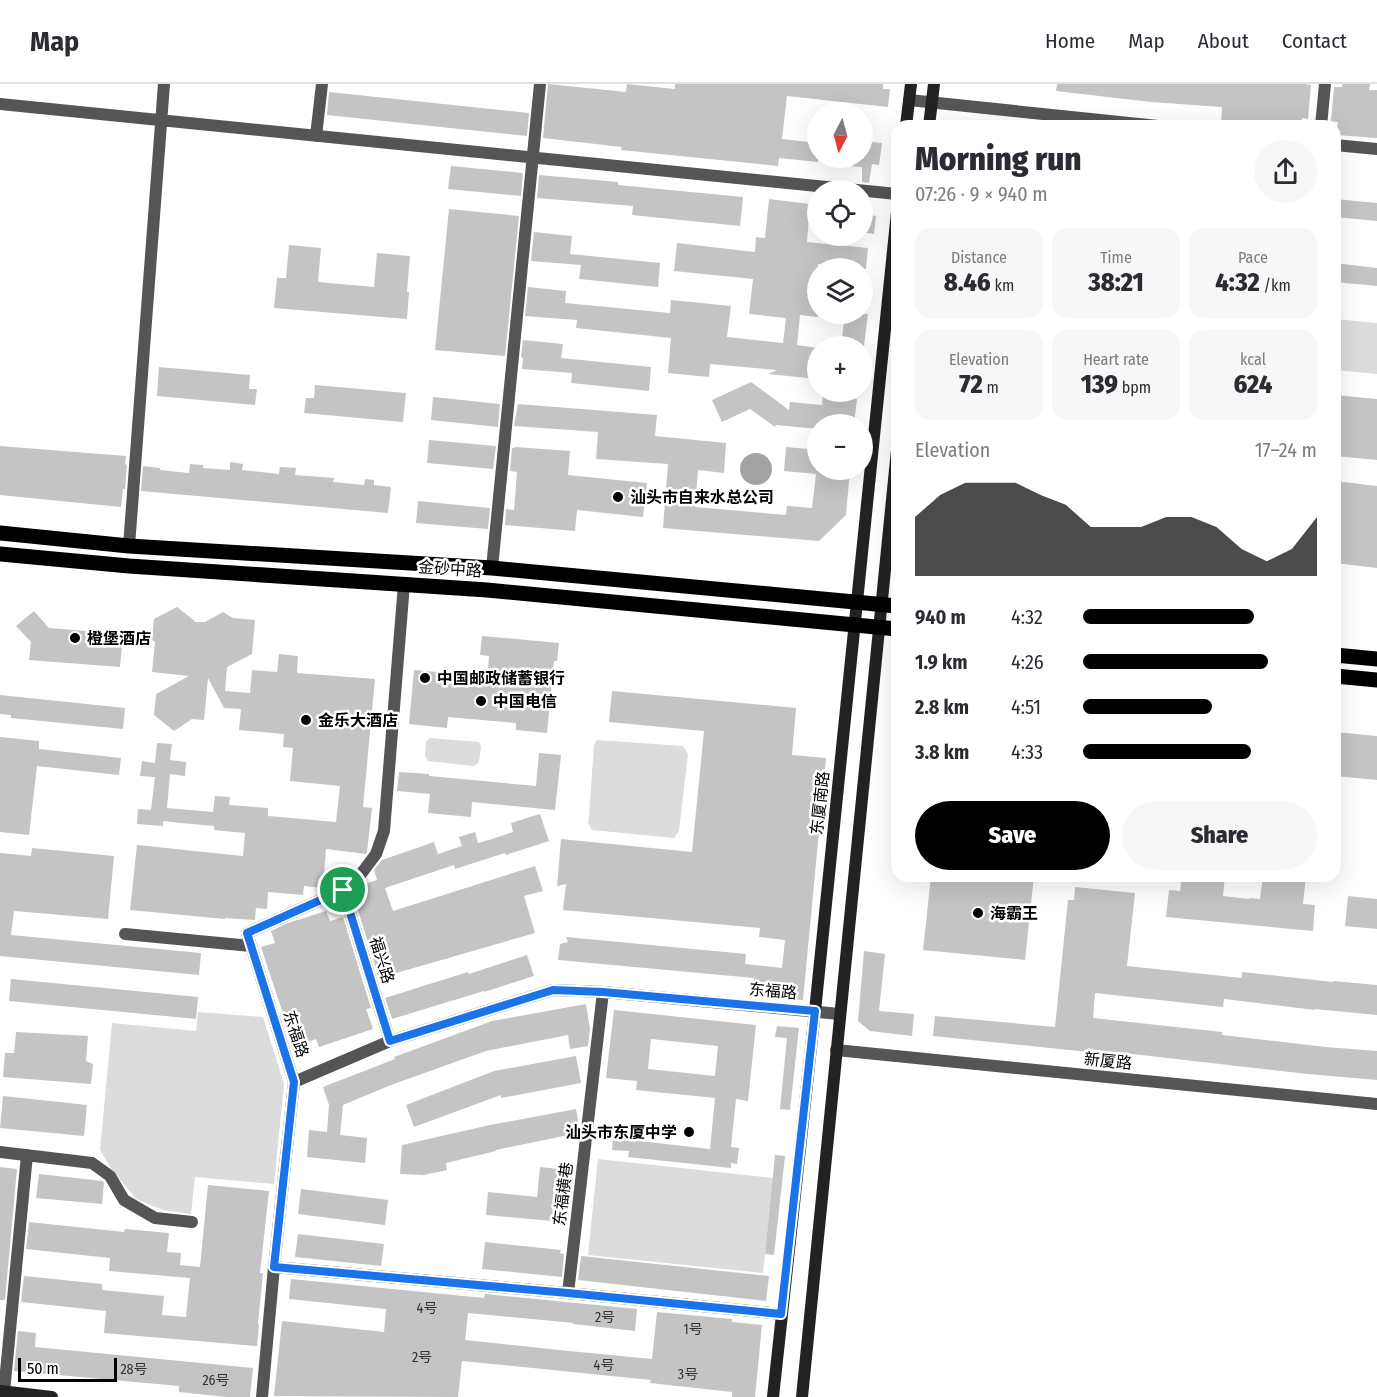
<!DOCTYPE html>
<html lang="en">
<head>
<meta charset="utf-8">
<style>
  body { margin:0; font-family:"Fira Sans Condensed","Noto Sans SC",sans-serif; background:#f7f7f7; color:#2b2b33; height:100vh; display:flex; flex-direction:column; font-size:22px; white-space:nowrap }
  * { box-sizing:border-box; margin:0 }
  p { font-size:20px; color:#7c7c81 }
  .icon { flex:none; width:33px; height:33px; fill:none; stroke:currentColor; stroke-width:2; stroke-linecap:round; stroke-linejoin:round }
  .map { position:relative; flex:1; overflow:hidden }
  .panel { position:absolute; left:891px; top:36px; width:450px; height:762px; display:flex; flex-direction:column; background:#fff; border-radius:18px; box-shadow:0 6px 24px #0002 }
  .panel>* { flex:none }
  .needle { width:39px; rotate:186deg }
  .tools { position:absolute; left:807px; top:18px; display:grid; gap:12px }
  .tools a { display:grid; place-items:center; width:66px; height:66px; border-radius:50%; background:#fff; box-shadow:0 6px 24px #0002; font-size:30px }
  .scale { position:absolute; left:18px; bottom:15px; width:99px; box-sizing:border-box; padding-left:6px; border:3px solid #000; border-top:0; font-size:16px; line-height:21px; white-space:nowrap; color:#000; -webkit-text-stroke:4px #fff; paint-order:stroke }
  .pin { position:absolute; display:grid; place-items:center; width:51px; height:51px; color:#fff; margin:-26px; border:3px solid #fff; border-radius:50%; box-shadow:0 2px 6px #0007 }
  .round { display:grid; place-items:center; flex:none; width:63px; height:63px; border-radius:32px; background:#f7f7f7 }
  .headline { display:flex; align-items:center; justify-content:space-between; height:102px; padding:0 24px }
  h1 { font-size:33px; font-weight:800; line-height:45px }
  .stats { display:grid; grid-template-columns:repeat(3,1fr); gap:9px; height:102px; padding:6px 24px }
  .stats div { display:grid; align-content:center; border-radius:15px; background:#f7f7f7; text-align:center }
  .stats b { font-size:26px; font-weight:800 }
  .stats small { font-size:16px; font-weight:400 }
  .stats p { font-size:16px }
  .chart { height:168px; padding:12px 24px }
  .chart p { display:flex; justify-content:space-between }
  .chart svg { width:100%; height:108px; margin-top:6px; fill:#000; opacity:.7 }
  .button { display:flex; gap:12px; margin-top:auto; padding:12px 24px }
  .button a { flex:1; height:69px; border-radius:36px; background:#000; color:#fff; font-size:24px; font-weight:800; line-height:69px; text-align:center }
  .button a+a { background:#f7f7f7; color:#2b2b33 }
  ul { padding:0 24px; list-style:none; font-size:20px }
  li { display:grid; grid-template-columns:96px 72px 1fr; align-items:center; height:45px }
  li i { height:15px; border-radius:8px; background:#000 }
  header { display:flex; align-items:center; gap:36px; box-sizing:border-box; height:84px; padding:0 30px; background:#fff; border-bottom:2px solid #e1e1e2 }
  header strong { font-size:28px }
  nav { display:flex; gap:33px; margin-inline-start:auto; font-size:21px }
  .map>svg:first-child { display:block }
  .green { fill:#dcdcdc }
  .water { fill:#a3a3a3 }
  .building { fill:#c4c4c4; fill-rule:evenodd }
  .lines { fill:none; stroke-linecap:round; stroke-linejoin:round }
  .street { stroke:#555; stroke-width:12 }
  .secondary { stroke:#222; stroke-width:12 }
  .primary { stroke:#000; stroke-width:15 }
  .route-casing { stroke:#fff; stroke-width:12 }
  .route { stroke:#1a73e8; stroke-width:8 }
  .poi-dot { fill:#000; stroke:#fff; stroke-width:2 }
  .labels { text-anchor:middle; dominant-baseline:central; stroke-width:5; stroke-linejoin:round; paint-order:stroke }
  .number-label { font-size:14px; fill:#313131 }
  .poi-label { font-size:16px; font-weight:bold; fill:#000; stroke:#fff; text-anchor:start }
  .street-label { font-size:16px; fill:#000; stroke:#fff }
</style>
</head>
<body>
<header>
<strong>Map</strong>
<nav><a>Home</a><a>Map</a><a>About</a><a>Contact</a></nav>
</header>
<div class="map">
<svg width="1377" height="1313" viewBox="0 0 1377 1313">
  <rect width="100%" height="100%" fill="#fff"/>
  <path class="green" d="M1335,235L1377,239V290L1335,286Z
    M430,654L479,658L481,662L479,678L474,682L428,677L425,672L426,658Z
    M597,656L683,662L688,670L679,747L674,754L592,746L588,739L589,731L594,661Z
    M198,928L263,933L284,1000L274,1100L195,1093L191,1130L163,1126L136,1115L112,1086L100,1066L112,939L196,947Z
    M598,1075L773,1094L763,1189L588,1171Z"/>
  <path class="water" d="M740 385a16 16 0 1 1 32 0a16 16 0 1 1-32 0Z"/>
  <path class="building" d="M548,0L626,8L627,0L675,5V0H883V5H890L888,23L787,12L782,55L818,59V78L779,74L778,82L621,66L622,63L543,54Z
    M1057,0H1305L1311,1L1308,35L1302,34V42H1245L1221,40L1222,23L1151,18L1056,7Z
    M1342,0H1370L1369,6H1377V54L1336,51L1338,38L1331,37L1334,3H1342Z
    M329,8L529,29L527,52L327,31Z
    M871,58L882,59L879,81L872,80L869,99L862,98V83L837,81V74H862V64L870,65Z
    M451,82L522,89L523,90L521,112L448,105Z
    M539,91L618,98V101L743,113L740,142L632,131L633,122L537,114Z
    M769,115L810,120L807,158L868,164L866,185L818,180V233L800,231L797,261L818,264V295L768,290L777,286L710,280L709,293L668,289L671,254L576,244L577,236L525,232L528,203L566,207L565,219L670,229L671,216L731,222L727,253L783,259L786,234L749,230L753,195L674,187L677,159L755,168L756,153L765,154Z
    M1335,115L1377,119V137L1335,133Z
    M449,125L519,132L505,272L435,266Z
    M862,130L876,132L874,150L862,148Z
    M534,148L572,152L570,170L660,179L658,203L579,195L581,181L531,177Z
    M289,161L321,164L318,198L374,203L377,169L410,172L407,208H409L407,235L274,224L277,194H286Z
    M1335,179L1377,184V202L1335,198Z
    M845,230H868L864,262H841Z
    M523,256L563,260L561,274L651,283L649,307L571,299L572,289L522,285L523,274L521,273Z
    M159,283L250,291L249,305H257L255,321L157,312Z
    M751,298L789,326L790,318L822,321L823,311L857,315L854,340H818V345L776,341L775,343L750,325L722,338L712,316Z
    M315,301L406,309L403,338L304,329L306,314H314Z
    M1335,311L1377,315V376L1335,372Z
    M433,313L500,320L498,343L431,336Z
    M518,320L657,331L655,352L726,359L724,389L698,386L695,423L786,431L787,422L812,424L816,390L784,387L786,363L818,366V386H850L846,431L819,457L663,444L668,380L596,375L598,348L514,342Z
    M429,356L496,362L493,385L427,379Z
    M0,362L126,372L125,380L127,381L125,405H123L121,423L0,411Z
    M515,363L570,367L568,391L647,399L643,433L577,426L575,447L505,441L506,425L514,426L517,388L510,387L512,364H515Z
    M230,378L243,380L242,386L279,390L280,383L296,384L295,391L334,394L333,398L364,401L365,395L374,396V401L391,403L388,429L141,407L143,382L160,384V386L189,389L190,380L203,381V384L230,386Z
    M1335,397L1377,402V484L1335,479Z
    M418,417L490,424L488,445L416,439Z
    M177,523L196,538H205L223,528L233,534L255,536L252,570L227,583L225,607L250,609L252,586L277,588L279,570L298,572L297,589L375,595L363,723L372,724L367,768L366,770L326,765L323,804L304,802L303,811L268,808L267,825L256,824L255,836L225,834V835L130,826L137,761L243,772L245,749L214,746V742L181,739L163,737V742L137,740L138,725L151,726L155,693L140,692L142,677L155,679L157,659L172,660L170,676L186,678L185,692L170,690L167,724L213,728L215,712L230,713L229,721L268,724V732L336,738L340,702L290,697L293,664L283,663L284,650L239,646L241,625L224,624L208,594L204,636L192,635L174,647L154,631L156,610L189,592L152,588L155,558L152,556L154,535Z
    M34,527L49,544L123,550L120,583L29,576L31,558L16,542Z
    M482,552L559,559L557,577H554L547,649L516,646V639L448,633L447,644L409,640L414,586L460,590L459,599L487,601L489,572L480,571Z
    M612,607L796,624L792,671L826,674L803,916L753,912L754,894L558,876L560,860L568,858L566,853L746,870L745,880L782,884L785,856L759,853L760,844L563,826L566,800L557,802L561,755L692,768L704,647L609,638Z
    M0,611L125,624L123,645L11,634V631L0,630Z
    M1335,648L1377,652V696L1335,692Z
    M0,653L39,657V665L121,674L119,691L37,682L29,751L0,748Z
    M539,669L561,671L555,726L472,718L471,733L428,729L430,710L397,707L399,688L429,690V692L536,702Z
    M540,730L549,757L506,771L505,769L455,785L454,781L385,804L393,827L535,782L543,807L524,812L535,849L379,894L355,817L358,816H355L353,811L362,808L361,801L377,796L374,786L382,776L434,758L438,770L462,762L459,753L475,748L478,759L492,755L513,748L511,739Z
    M32,764L114,772L108,835L14,827L11,851L201,869L199,891L0,872V769L31,772Z
    M931,792H1034L1025,876L923,866Z
    M1182,792H1225L1223,812L1249,815V814L1260,815L1263,792H1306L1303,820L1315,821L1313,847L1166,833L1169,806L1180,807Z
    M1075,803L1135,809L1127,882L1242,894V888L1333,898V897L1377,901V931L1315,925V926L1224,915L1223,923L1095,909L1093,934L1222,948V951L1326,963L1377,967V996L1308,990L1089,965V968L933,952L935,932L1055,943L1068,816H1074Z
    M1348,812L1377,815V845L1345,842Z
    M326,827L330,837L343,833L371,924L366,925L373,945L319,963L316,955L294,963L261,863L275,859L271,847L288,839Z
    M864,867L885,870L879,927L914,930L912,952L870,947L858,937Z
    M527,871L534,892L484,908V907L392,935L385,914L468,888L469,890Z
    M11,895L198,913L196,935L9,917Z
    M586,920L590,945L588,962L570,965L568,951L486,967L391,1001L343,1021L340,1051L367,1054L365,1079L307,1073L309,1046L327,1048L329,1021L323,1003L395,975L394,973L492,937Z
    M614,926L756,941L748,1017L736,1015L731,1063L739,1064L737,1080L731,1079V1084L628,1073L629,1067L612,1066L613,1054L710,1065L715,1014L636,1006L637,997L606,994ZM651,955L718,962L715,992L648,985Z
    M777,942L799,944L790,1026L780,1025L787,954L775,953Z
    M16,948L88,952L86,977L93,980L91,1000L3,993L5,969H14Z
    M576,972L581,999L501,1014V1011L414,1043L406,1021L494,987Z
    M3,1012L87,1021L84,1052L0,1044Z
    M576,1025L579,1041L578,1049L496,1066V1067L446,1079L447,1086L424,1091L400,1090L402,1061L490,1041Z
    M775,1071L785,1072L774,1171L765,1170Z
    M0,1083L17,1085L5,1216H0Z
    M540,1083L569,1086L564,1138L486,1131L488,1108L537,1113Z
    M39,1090L103,1097L104,1099L102,1120L36,1114Z
    M208,1101L269,1107L260,1189H263L258,1240L259,1241L257,1262L104,1249L106,1227L21,1218L24,1192L102,1200V1206L164,1212L162,1231L186,1233L190,1194L109,1187L110,1174L26,1165L29,1138L124,1148L125,1145L169,1149L167,1168L181,1169L180,1181L200,1183Z
    M301,1105L388,1116L385,1141L298,1130Z
    M298,1150L384,1160L381,1182L295,1173Z
    M485,1158L561,1166L560,1169L564,1170L562,1193L482,1185Z
    M581,1172L769,1192L766,1217L578,1196Z
    M291,1195L484,1214L485,1210L637,1225L635,1247L573,1240L574,1239L468,1229L465,1256L559,1266L652,1275L657,1228L732,1235V1238L762,1241L755,1313H732V1308L650,1299L651,1296L462,1277L458,1313L274,1312L282,1237L384,1248L386,1225L289,1215Z
    M18,1247L36,1249L35,1263L253,1284L250,1313H227L179,1308V1302L14,1287Z"/>
  <g class="lines">
    <path class="street" d="M909,16L1158,42
      M0,20L897,110
      M1321,42L1325,0
      M316,52L322,0
      M1335,61L1377,65
      M129,462L164,0
      M492,484L540,0
      M343,806L390,957
      M125,850L251,862
      M836,966L1377,1020
      M294,998L390,957L553,906L603,908L840,930
      M0,1068L92,1079L110,1092L124,1116L155,1134L192,1138
      M274,1183L568,1209L781,1230
      M568,1209L603,908
      M4,1308L27,1071
      M262,1313L274,1183L294,998L247,849L343,806L361,790L376,770L384,747L404,500"/>
    <path class="secondary" d="M906,42L911,0
      M929,42L934,0
      M0,1307L52,1313
      M773,1313L815,927L897,128
      M802,1313L897,366"/>
    <path class="primary" d="M0,449L129,462L492,484L897,522
      M0,470L129,482L487,506L897,545
      M1335,571L1377,575
      M1335,592L1377,596"/>
  </g>
  <g class="lines">
    <defs>
      <path id="route" d="M343,806L390,957L553,906L603,908L815,927L781,1230L568,1209L274,1183L294,998L247,849Z"/>
    </defs>
    <use href="#route" class="route-casing"/>
    <use href="#route" class="route"/>
  </g>
  <g class="poi-dot">
    <circle cx="618" cy="413" r="6"/>
    <circle cx="75" cy="554" r="6"/>
    <circle cx="425" cy="594" r="6"/>
    <circle cx="481" cy="617" r="6"/>
    <circle cx="306" cy="636" r="6"/>
    <circle cx="978" cy="829" r="6"/>
    <circle cx="689" cy="1048" r="6"/>
  </g>
  <g class="labels">
    <g class="number-label">
      <text x="427" y="1224">4号</text>
      <text x="605" y="1233">2号</text>
      <text x="693" y="1245">1号</text>
      <text x="422" y="1273">2号</text>
      <text x="604" y="1281">4号</text>
      <text x="134" y="1285">28号</text>
      <text x="688" y="1290">3号</text>
      <text x="216" y="1296">26号</text>
    </g>
    <g class="poi-label">
      <text x="630" y="413">汕头市自来水总公司</text>
      <text x="87" y="554">橙堡酒店</text>
      <text x="437" y="594">中国邮政储蓄银行</text>
      <text x="493" y="617">中国电信</text>
      <text x="318" y="636">金乐大酒店</text>
      <text x="990" y="829">海霸王</text>
      <text x="677" y="1048" text-anchor="end">汕头市东厦中学</text>
    </g>
    <g class="street-label">
      <text transform="translate(450 485) rotate(4)">金砂中路</text>
      <text transform="translate(820 719) rotate(-84)">东厦南路</text>
      <text transform="translate(382 876) rotate(73)">福兴路</text>
      <text transform="translate(773 907) rotate(5)">东福路</text>
      <text transform="translate(296 950) rotate(72)">东福路</text>
      <text transform="translate(1108 977) rotate(6)">新厦路</text>
      <text transform="translate(563 1110) rotate(-83)">东福横巷</text>
    </g>
  </g>
</svg>
<div class="tools">
<a><svg class="needle" viewBox="-14 -14 28 28"><path d="M0-13l5 13h-10z" fill="#e53935"/><path d="M0 13l5-13h-10z" fill="#7c7c81"/></svg></a>
<a><svg class="icon" aria-label="locate" viewBox="0 0 24 24"><circle cx="12" cy="12" r="6"/><path d="M12 2v4M12 18v4M2 12h4M18 12h4"/></svg></a>
<a><svg class="icon" aria-label="layers" viewBox="0 0 24 24"><path d="M12 4l9 5-9 5-9-5zM3 14l9 5 9-5"/></svg></a>
<a>+</a>
<a>−</a>
</div>
<div class="scale">50 m</div>
<div class="pin" style="left:343px;top:806px;background:#1e9e55"><svg class="icon" aria-label="arrive" viewBox="0 0 24 24"><path d="M6 21V4h12l-3 4 3 4H6"/></svg></div>
<section class="panel">
<div class="headline"><div><h1>Morning run</h1><p>07:26 · 9 × 940 m</p></div><a class="round"><svg class="icon" aria-label="share" viewBox="0 0 24 24"><path d="M12 15V3M7 8l5-5 5 5M5 13v7h14v-7"/></svg></a></div>
<div class="stats">
<div><p>Distance</p><b>8.46<small> km</small></b></div>
<div><p>Time</p><b>38:21</b></div>
<div><p>Pace</p><b>4:32<small> /km</small></b></div>
</div>
<div class="stats">
<div><p>Elevation</p><b>72<small> m</small></b></div>
<div><p>Heart rate</p><b>139<small> bpm</small></b></div>
<div><p>kcal</p><b>624</b></div>
</div>
<div class="chart"><p><span>Elevation</span>17–24 m</p>
<svg viewBox="0 0 160 44" preserveAspectRatio="none"><path d="M0 44V20L10 11L20 6L30 6L40 6L50 11L60 15L70 24L80 24L90 24L100 20L110 20L120 24L130 33L140 38L150 33L160 20V44z"/></svg>
</div>
<ul>
<li><b>940 m</b>4:32<i style="width:73%"></i></li>
<li><b>1.9 km</b>4:26<i style="width:79%"></i></li>
<li><b>2.8 km</b>4:51<i style="width:55%"></i></li>
<li><b>3.8 km</b>4:33<i style="width:72%"></i></li>
</ul>
<div class="button"><a>Save</a><a>Share</a></div>
</section>
</div>
</body>
</html>
